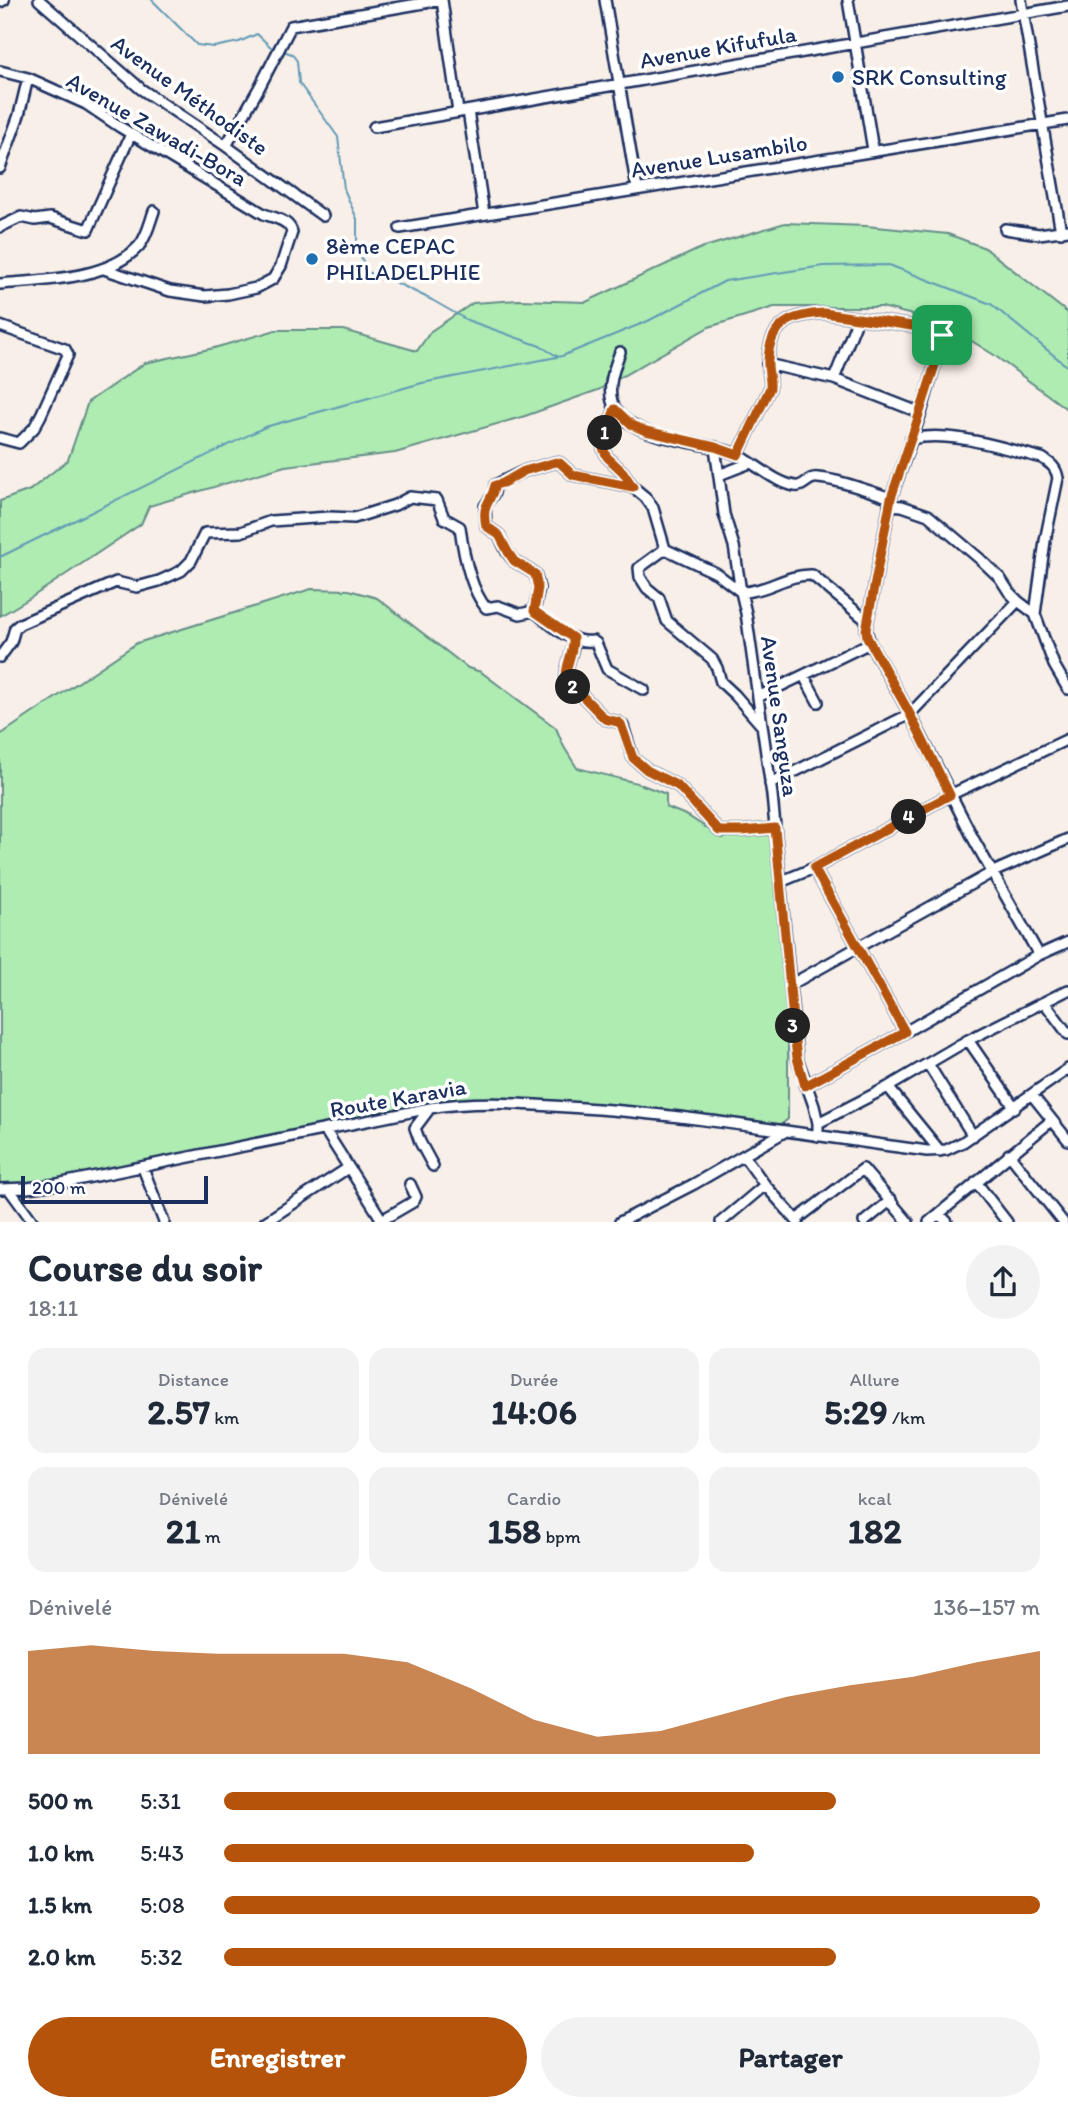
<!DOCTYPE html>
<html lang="fr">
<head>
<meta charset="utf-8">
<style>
  body { margin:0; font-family:Itim,sans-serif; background:#f2f2f3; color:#1f2937; height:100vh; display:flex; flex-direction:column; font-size:26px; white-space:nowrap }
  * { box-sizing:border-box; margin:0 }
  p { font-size:23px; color:#747a83 }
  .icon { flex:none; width:38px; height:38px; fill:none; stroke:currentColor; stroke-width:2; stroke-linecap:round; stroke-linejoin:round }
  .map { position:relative; height:1222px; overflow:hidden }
  .details { display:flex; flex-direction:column; background:#fff; flex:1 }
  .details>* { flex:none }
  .scale { position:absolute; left:21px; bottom:18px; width:187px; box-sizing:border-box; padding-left:7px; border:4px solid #1b2f5e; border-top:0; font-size:19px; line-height:24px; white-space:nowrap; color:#1b2f5e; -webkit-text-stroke:5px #fff; paint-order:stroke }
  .pin { position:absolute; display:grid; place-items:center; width:60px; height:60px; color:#fff; margin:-30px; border-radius:14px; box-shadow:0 4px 10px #0006 }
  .km { position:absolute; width:35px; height:35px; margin:-18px; border-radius:50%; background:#222; color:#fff; font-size:19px; line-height:35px; text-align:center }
  .round { display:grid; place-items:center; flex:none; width:74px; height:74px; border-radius:37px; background:#f2f2f3 }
  .headline { display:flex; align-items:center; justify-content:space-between; height:119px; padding:0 28px }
  h1 { font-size:38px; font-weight:700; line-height:52px }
  .figures { display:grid; grid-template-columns:repeat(3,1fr); gap:10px; height:119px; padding:7px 28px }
  .figures div { display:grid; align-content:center; border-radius:18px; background:#f2f2f3; text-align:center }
  .figures b { font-size:35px; font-weight:700 }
  .figures small { font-size:19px; font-weight:400 }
  .figures p { font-size:19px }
  .chart { height:196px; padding:14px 28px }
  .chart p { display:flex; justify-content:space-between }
  .chart svg { width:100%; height:126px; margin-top:7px; fill:#b45309; opacity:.7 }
  .button { display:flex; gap:14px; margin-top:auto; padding:14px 28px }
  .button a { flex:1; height:80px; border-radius:42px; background:#b45309; color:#fff; font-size:28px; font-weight:700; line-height:80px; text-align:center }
  .button a+a { background:#f2f2f3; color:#1f2937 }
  ul { padding:0 28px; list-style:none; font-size:23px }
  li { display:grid; grid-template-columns:112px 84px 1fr; align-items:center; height:52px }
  li i { height:18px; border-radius:9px; background:#b45309 }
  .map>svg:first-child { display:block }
  .green { fill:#afecb2; stroke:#658e88; stroke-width:2 }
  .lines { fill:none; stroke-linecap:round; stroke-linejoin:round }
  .stream { stroke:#6299b6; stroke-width:2 }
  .minor-casing { stroke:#1b2f5e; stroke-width:14 }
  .minor { stroke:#fff; stroke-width:9 }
  .route-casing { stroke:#fff; stroke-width:14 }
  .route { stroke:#b45309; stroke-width:9 }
  .poi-dot { fill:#1f6fb2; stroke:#fff; stroke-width:2.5 }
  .labels { text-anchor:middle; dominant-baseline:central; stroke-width:7; stroke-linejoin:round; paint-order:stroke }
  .street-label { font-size:23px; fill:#1b2f5e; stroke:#fff }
  .poi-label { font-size:23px; fill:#1b2f5e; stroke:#fff; text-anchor:start }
</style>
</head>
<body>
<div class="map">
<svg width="1068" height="1222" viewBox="0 0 1068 1222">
  <rect width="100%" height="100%" fill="#f8efe8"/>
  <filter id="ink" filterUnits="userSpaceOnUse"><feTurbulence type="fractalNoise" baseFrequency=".0143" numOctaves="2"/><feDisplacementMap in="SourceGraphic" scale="14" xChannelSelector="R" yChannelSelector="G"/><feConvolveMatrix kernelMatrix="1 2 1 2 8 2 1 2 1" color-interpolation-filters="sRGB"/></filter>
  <g filter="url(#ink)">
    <path class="green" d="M785,223L866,226L948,234L985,248L1068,313V410L994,355L943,323L882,307H774L709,327L598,390L525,416L395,453L285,466L149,506L141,524L32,597L0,616V501L30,490L68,460L88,402L145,363L214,348L276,330H343L417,351L431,331L473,303L519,300L586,302L701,248Z
      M311,589L349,590L377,598L468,668L481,672L556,728L564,747L577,768L637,783L666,794V807L688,816L722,838L775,828L788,966V1119L782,1124L771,1126L498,1100L65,1180L18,1186L0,1185V735L137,643Z"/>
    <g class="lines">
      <path class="stream" d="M152,0L197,45L214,47L239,42L257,34L274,50
        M283,51L292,54L297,61L299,83L338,137L344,189L357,219V249L368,272L379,278L393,281L432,300L467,320L540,346L557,356
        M0,557L265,427L422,383L562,356L648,321L725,281L823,266L889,265L991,304L1068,367"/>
      <defs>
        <path id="minor" d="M39,0L141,89L226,146L323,216
          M442,0L458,112
          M605,0L637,189
          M848,0L873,150
          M1021,0L1061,232
          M0,2L4,0
          M0,71L28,78L86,104L120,127L264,214C274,218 289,220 292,232L281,266L273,279L256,288L228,294L205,296L170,291L104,269
          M468,111L484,214
          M374,127L1068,6
          M226,146L259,88L291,26L441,0
          M0,168L19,115L28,78
          M0,227L21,217L35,220L50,218L88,230L131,134
          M400,228L1068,120
          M1005,229L1039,234L1068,230
          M0,284C43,280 108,280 139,246C147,237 150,222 154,211
          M0,326L65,349L68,355L41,415L34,428L19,443L0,438
          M620,352C614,368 605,392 615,408C636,443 703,439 738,455C756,464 774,482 795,486C804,488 808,476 818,478C842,480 868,491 891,498
          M767,364L834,379L921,413
          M834,379L858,318
          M615,409L604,437L603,448L607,457L623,472L633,487L645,497L653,508L665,549
          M911,439C951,430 1002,448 1042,458C1051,464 1056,467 1058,478L1045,541L1035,614
          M715,447L724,514L734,546L741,592L746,613L772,795L797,1058L814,1106L818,1123V1136
          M738,455L770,388C771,378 767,370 768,360C770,323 791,315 824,313L939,330L942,340L921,413L891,498L866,630L870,643L910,714L974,840L1039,955
          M719,475L750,463
          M889,505L902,506L928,515L980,559L1000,578L1009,592L1018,601L1035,614L1054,665L1068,689
          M665,549L639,568L640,577L647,588L659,598L667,621L712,659L717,668L721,682L735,695L762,726
          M665,549L716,573L741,592C767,592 786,574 812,575L866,620
          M534,611L539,588L535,574L514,561L507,552L499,535L486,526L485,506L494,493L495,485L524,471L556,462L560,463L573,475L633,487
          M574,638C574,653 565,665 566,679L605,719L618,722L623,726L633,758L647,770L678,786L719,831H742L775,828
          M0,657L11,642L15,628L20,624L116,582L137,587L159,581L181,571L191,561L205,533L241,532L271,521L329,517L354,518L395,505L410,497L437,500L444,518L460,527C463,551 470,588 486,608L498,606L520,614L534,611C551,625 571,644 593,641L596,643L607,669L644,690
          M804,676L818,702
          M758,697L870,643
          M770,784L910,714L1018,601
          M814,868L905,1032
          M780,882L814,868L950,795L1068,739
          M790,985L993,872L1068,839
          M1044,1002L1068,1034
          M968,1040L1015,1108
          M928,1064L973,1136
          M805,1086L905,1032L1039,955L1068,942
          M888,1087L940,1151
          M1032,1095L1068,1140
          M430,1108L415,1128L420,1142L433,1166
          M818,1123L888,1087L968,1040L1068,990
          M325,1130L382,1220L379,1222
          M1009,1154L1063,1222
          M744,1156L765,1185L798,1222
          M143,1168L164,1222
          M976,1182L1007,1222
          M0,1189L27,1188L57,1184L430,1108C475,1100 521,1104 568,1107C688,1114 807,1135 927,1151L946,1150L963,1142L1068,1069
          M9,1189L33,1222
          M939,1214L947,1222
          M382,1220L413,1202L416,1197L410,1184
          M796,1220L863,1169L908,1222
          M265,1222L348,1168
          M620,1222L694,1184L786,1131
          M721,1222L765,1185
          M864,1222L891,1200
          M929,1222L1051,1121"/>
      </defs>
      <use href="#minor" class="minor-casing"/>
      <use href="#minor" class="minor"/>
    </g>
  </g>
  <g class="lines" filter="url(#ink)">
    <defs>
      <path id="route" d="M824,313L939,330L942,335L943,340L920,412L891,498L866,630L867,637L910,714L950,795L814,868L905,1032L805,1086L797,1058L795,1041L775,828L742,831H719L678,786L647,770L633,758L621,724L618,722L605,719L566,679C565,665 574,653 573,638L534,611L538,588L535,574L514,561L508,552L499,535L486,526C481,503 491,504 495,485L503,483L524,471L556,462L560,463L573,475L633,487L623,472L607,457L603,448L604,437L615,409L632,425L646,431L715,447L738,455L770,388C771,378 767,370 768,360C770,323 791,315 824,313Z"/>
    </defs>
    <use href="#route" class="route-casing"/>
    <use href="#route" class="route"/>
  </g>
  <g class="poi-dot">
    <circle cx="838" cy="77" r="7"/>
    <circle cx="312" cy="259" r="7"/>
  </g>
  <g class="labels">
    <g class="street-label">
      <text transform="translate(718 47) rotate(-10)">Avenue Kifufula</text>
      <text transform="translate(190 95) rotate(36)">Avenue Méthodiste</text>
      <text transform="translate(157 129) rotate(30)">Avenue Zawadi-Bora</text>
      <text transform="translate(719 156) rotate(-9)">Avenue Lusambilo</text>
      <text transform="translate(780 716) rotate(82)">Avenue Sanguza</text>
      <text transform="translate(398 1098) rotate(-10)">Route Karavia</text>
    </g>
    <g class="poi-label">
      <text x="852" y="77">SRK Consulting</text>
      <text x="326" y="246">8ème CEPAC<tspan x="326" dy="26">PHILADELPHIE</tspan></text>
    </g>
  </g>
</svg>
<div class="scale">200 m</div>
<div class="pin" style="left:942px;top:335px;background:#1e9e55"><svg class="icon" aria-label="arrive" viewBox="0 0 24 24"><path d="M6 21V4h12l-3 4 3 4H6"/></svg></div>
<b class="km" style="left:605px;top:433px">1</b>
<b class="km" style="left:573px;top:687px">2</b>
<b class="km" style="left:793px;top:1026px">3</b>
<b class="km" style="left:909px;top:817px">4</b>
</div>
<section class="details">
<div class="headline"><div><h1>Course du soir</h1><p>18:11</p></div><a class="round"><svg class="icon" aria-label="share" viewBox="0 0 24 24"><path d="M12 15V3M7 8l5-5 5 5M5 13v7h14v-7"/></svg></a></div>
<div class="figures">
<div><p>Distance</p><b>2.57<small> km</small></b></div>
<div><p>Durée</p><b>14:06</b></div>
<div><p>Allure</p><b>5:29<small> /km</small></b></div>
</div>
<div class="figures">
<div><p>Dénivelé</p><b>21<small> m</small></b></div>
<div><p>Cardio</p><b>158<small> bpm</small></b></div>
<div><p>kcal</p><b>182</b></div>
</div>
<div class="chart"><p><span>Dénivelé</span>136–157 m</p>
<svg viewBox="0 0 160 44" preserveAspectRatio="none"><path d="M0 44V8L10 6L20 8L30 9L40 9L50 9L60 12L70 21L80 32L90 38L100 36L110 30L120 24L130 20L140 17L150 12L160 8V44z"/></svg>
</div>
<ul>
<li><b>500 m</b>5:31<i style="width:75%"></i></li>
<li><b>1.0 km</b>5:43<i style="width:65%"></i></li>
<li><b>1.5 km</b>5:08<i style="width:100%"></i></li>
<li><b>2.0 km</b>5:32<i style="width:75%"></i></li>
</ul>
<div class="button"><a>Enregistrer</a><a>Partager</a></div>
</section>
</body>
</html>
